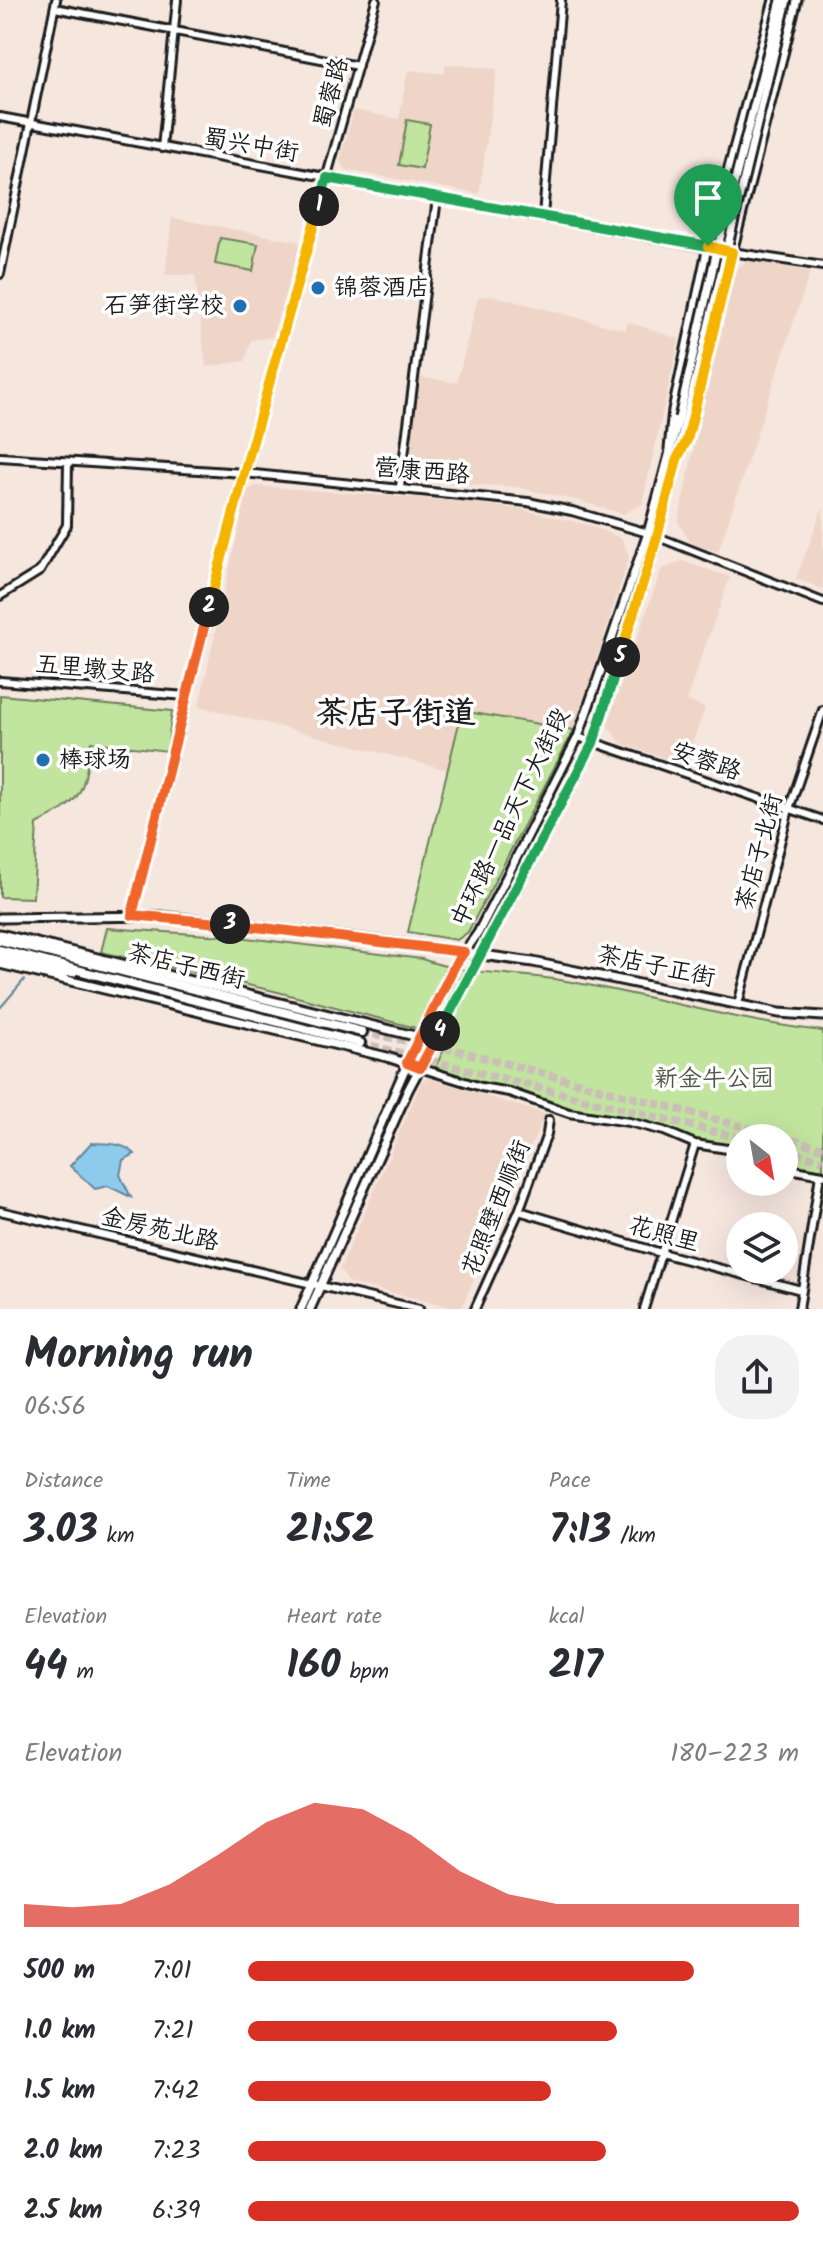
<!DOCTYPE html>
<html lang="en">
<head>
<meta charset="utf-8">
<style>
  body { margin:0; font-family:Kalam,"LXGW WenKai TC",sans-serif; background:#f2f2f3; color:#2b2b33; height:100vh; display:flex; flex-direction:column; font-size:30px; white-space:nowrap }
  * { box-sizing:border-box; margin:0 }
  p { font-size:26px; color:#7c7c81 }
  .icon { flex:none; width:44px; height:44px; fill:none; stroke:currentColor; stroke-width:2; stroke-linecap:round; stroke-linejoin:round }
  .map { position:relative; height:1309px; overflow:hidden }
  .panel { display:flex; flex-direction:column; background:#fff; flex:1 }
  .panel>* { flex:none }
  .needle { width:52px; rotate:149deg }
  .controls { position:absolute; left:726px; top:1124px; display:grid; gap:16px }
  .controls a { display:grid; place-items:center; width:72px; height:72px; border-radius:50%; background:#fff; box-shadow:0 8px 32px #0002; font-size:40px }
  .pin { position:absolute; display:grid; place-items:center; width:68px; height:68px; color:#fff; margin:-82px -34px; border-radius:50% 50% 50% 0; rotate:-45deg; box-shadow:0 0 8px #0007 }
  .pin .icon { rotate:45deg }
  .km { position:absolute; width:40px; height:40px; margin:-20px; border-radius:50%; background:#222; color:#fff; font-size:22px; line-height:40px; text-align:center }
  .round { display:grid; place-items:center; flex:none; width:84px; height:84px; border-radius:32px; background:#f2f2f3 }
  .headline { display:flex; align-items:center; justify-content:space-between; height:136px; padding:0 24px }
  h1 { font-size:44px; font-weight:700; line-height:60px }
  .figures { display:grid; grid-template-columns:repeat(3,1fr); gap:12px; height:136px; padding:8px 24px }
  .figures div { display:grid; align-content:center }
  .figures b { font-size:40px; font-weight:700 }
  .figures small { font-size:22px; font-weight:400 }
  .figures p { font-size:22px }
  .chart { height:224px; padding:16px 24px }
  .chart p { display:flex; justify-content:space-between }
  .chart svg { width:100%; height:144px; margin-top:8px; fill:#d93025; opacity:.7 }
  ul { padding:0 24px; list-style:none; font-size:26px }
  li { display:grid; grid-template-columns:128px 96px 1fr; align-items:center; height:60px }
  li i { height:20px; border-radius:10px; background:#d93025 }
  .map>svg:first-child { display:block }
  .built { fill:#eed5c7 }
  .green { fill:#c1e49e; stroke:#6e805d; stroke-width:2 }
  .water { fill:#8dcbed; stroke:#608599; stroke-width:2 }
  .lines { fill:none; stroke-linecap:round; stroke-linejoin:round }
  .stream { stroke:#608599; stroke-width:2 }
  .highway-tunnel { stroke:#cabeb7; stroke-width:8; stroke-dasharray:8 4; stroke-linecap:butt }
  .minor-casing { stroke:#1c1c1c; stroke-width:12 }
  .major-casing { stroke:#1c1c1c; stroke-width:13 }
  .highway-casing { stroke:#1c1c1c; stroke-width:14 }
  .minor { stroke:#fff; stroke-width:6 }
  .major { stroke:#fff; stroke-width:7 }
  .highway { stroke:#fff; stroke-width:8 }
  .major-bridge-casing { stroke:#1c1c1c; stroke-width:13; stroke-linecap:butt }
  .major-bridge { stroke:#fff; stroke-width:7 }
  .split-1-casing { stroke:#fff; stroke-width:16 }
  .split-2-casing { stroke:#fff; stroke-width:16 }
  .split-3-casing { stroke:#fff; stroke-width:16 }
  .split-4-casing { stroke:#fff; stroke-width:16 }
  .split-5-casing { stroke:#fff; stroke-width:16 }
  .split-6-casing { stroke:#fff; stroke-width:16 }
  .split-1 { stroke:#22a559; stroke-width:10 }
  .split-2 { stroke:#f5b400; stroke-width:10 }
  .split-3 { stroke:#f0652b; stroke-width:10 }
  .split-4 { stroke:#f0652b; stroke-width:10 }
  .split-5 { stroke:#22a559; stroke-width:10 }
  .split-6 { stroke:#f5b400; stroke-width:10 }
  .poi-dot { fill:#1f6fb2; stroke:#fff; stroke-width:3 }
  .labels { text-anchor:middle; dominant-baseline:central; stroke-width:7; stroke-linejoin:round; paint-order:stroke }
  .street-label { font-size:24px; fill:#1c1c1c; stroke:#fff }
  .poi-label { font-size:24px; fill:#1c1c1c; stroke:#fff; text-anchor:start }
  .park-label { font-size:24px; fill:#4e5843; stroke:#fff }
  .district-label { font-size:32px; font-weight:bold; fill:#1c1c1c; stroke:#fff }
</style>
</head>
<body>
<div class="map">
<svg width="823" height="1309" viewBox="0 0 823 1309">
  <rect width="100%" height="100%" fill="#f5e6de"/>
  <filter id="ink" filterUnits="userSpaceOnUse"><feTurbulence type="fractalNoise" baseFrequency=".0125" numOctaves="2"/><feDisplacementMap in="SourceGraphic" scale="16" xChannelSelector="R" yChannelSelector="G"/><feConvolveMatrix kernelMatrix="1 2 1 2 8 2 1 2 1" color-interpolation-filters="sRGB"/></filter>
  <g filter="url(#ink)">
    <path class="built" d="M446,64L497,69L479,194L346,170L340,161L354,110L399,119L408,70L444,74Z
      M172,218L301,242L272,337L251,340L245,361L206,367L195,275H165Z
      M749,260L810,272L718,552L691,543L678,522L732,272Z
      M494,296L625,330L628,322L679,339L642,504L623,514L580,501L517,487L417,481L409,467L420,377L457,383L478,297Z
      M257,486L466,502L524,510L592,526L622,539L629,557L574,730L462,712L448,770L199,706L247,490Z
      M823,507V589L796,579Z
      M682,561L730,577L686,700L705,708L684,765L621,743L607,725L661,570Z
      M428,1078L545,1114L461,1309L349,1283L340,1269L414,1099L422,1081Z"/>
    <path class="green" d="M407,120L430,124L422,169L399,165Z
      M220,238L258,244L253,271L215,264Z
      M0,695L172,711L167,751L91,742C83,794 84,800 37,824L33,898L0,897Z
      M462,711L574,730L468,932L457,940L408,932Z
      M107,928L238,937L422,959C464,975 510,972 554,979C644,993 732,1021 823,1031V1170L784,1164V1138H740V1147L695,1140L668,1128L646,1121L572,1110L519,1091L468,1081L435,1068L450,1037L274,991L101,952Z"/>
    <path class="water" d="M91,1143C108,1144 122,1142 135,1154L123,1160L120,1175L131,1197L108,1186L95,1189L70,1166Z"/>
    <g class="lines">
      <path class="stream" d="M0,1008L24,980"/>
      <path class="highway-tunnel" d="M362,1032L459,1051L823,1148
        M360,1043L740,1138
        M784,1150L823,1160"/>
      <defs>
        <path id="minor" d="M55,8L358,66
          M0,117L732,252L823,266
          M162,148L177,0
          M543,216L561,0
          M0,274L56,0
          M0,457L244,473L528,502L572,511L648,533L823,602
          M400,487L437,198
          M0,596L40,571L67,525L68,462
          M0,681L186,696
          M578,737L823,820
          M132,915L244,473L376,0
          M738,1004L789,809L823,710
          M420,1068L481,1087L509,1092L569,1113L629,1122L664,1131L695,1144L740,1151
          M784,1168L823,1175
          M0,1211L419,1309
          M519,1211L661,1253L801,1290
          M475,1309L519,1211L547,1134L549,1120
          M644,1309L695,1144
          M799,1309L820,1175"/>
        <path id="major" d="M669,449L673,410L708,246L774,0
          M682,450L693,416L732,252L797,0
          M0,918L161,916L380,941L533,962L779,1013L823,1016
          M0,934L435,1041
          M0,964L387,1057L420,1068
          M301,1309L414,1048L455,965L478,933L578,737L648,533L679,418
          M310,1309L408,1090L593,743L657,537L686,419"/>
        <path id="highway" d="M0,940L362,1032
          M0,950L360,1043
          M0,958L58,972H73"/>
      </defs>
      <use href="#minor" class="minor-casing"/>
      <use href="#major" class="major-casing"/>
      <use href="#highway" class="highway-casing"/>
      <use href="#minor" class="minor"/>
      <use href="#major" class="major"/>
      <use href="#highway" class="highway"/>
      <defs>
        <path id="major-bridge" d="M679,418L716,254L781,0
          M686,419L787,0"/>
      </defs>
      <use href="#major-bridge" class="major-bridge-casing"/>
      <use href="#major-bridge" class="major-bridge"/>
    </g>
  </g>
  <g class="lines" filter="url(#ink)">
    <defs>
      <path id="split-1" d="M319,206L327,178L708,246"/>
      <path id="split-2" d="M209,607L244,473L319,206"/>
      <path id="split-3" d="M209,607L132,915L230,924"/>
      <path id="split-4" d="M230,924L464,952L455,965L407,1063L420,1068L440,1031"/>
      <path id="split-5" d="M440,1031L593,743L620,657"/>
      <path id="split-6" d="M620,657L657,537L677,459L687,440L693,416L732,252L708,246"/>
    </defs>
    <use href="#split-1" class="split-1-casing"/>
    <use href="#split-2" class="split-2-casing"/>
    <use href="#split-3" class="split-3-casing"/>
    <use href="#split-4" class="split-4-casing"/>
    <use href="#split-5" class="split-5-casing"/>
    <use href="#split-6" class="split-6-casing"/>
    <use href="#split-1" class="split-1"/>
    <use href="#split-2" class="split-2"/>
    <use href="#split-3" class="split-3"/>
    <use href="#split-4" class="split-4"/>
    <use href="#split-5" class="split-5"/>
    <use href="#split-6" class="split-6"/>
  </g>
  <g class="poi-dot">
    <circle cx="318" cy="288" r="8"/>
    <circle cx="240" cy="306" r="8"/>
    <circle cx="43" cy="760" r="8"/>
  </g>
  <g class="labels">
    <g class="street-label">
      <text transform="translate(332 93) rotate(-75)">蜀蓉路</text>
      <text transform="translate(251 146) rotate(10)">蜀兴中街</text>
      <text transform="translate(422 472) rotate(5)">营康西路</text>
      <text transform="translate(95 670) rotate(5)">五里墩支路</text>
      <text transform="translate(706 762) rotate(19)">安蓉路</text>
      <text transform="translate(511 818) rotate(-64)">中环路一品天下大街段</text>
      <text transform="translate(760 852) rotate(-75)">茶店子北街</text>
      <text transform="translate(186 967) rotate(14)">茶店子西街</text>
      <text transform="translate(656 967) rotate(12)">茶店子正街</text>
      <text transform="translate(497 1208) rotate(-68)">花照壁西顺街</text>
      <text transform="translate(160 1230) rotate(13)">金房苑北路</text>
      <text transform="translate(664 1235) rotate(16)">花照里</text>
    </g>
    <g class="poi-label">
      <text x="334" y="288">锦蓉酒店</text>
      <text x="224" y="306" text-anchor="end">石笋街学校</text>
      <text x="59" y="760">棒球场</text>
    </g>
    <g class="park-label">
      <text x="714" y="1079">新金牛公园</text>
    </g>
    <g class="district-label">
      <text x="396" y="714">茶店子街道</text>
    </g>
  </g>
</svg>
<div class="controls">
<a><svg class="needle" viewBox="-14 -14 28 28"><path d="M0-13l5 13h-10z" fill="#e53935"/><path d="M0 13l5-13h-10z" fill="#7c7c81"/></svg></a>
<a><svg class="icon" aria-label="layers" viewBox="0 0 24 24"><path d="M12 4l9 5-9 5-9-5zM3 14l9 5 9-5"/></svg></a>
</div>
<div class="pin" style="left:708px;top:246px;background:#1e9e55"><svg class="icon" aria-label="arrive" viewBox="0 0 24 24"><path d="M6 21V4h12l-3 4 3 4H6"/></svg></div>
<b class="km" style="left:319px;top:206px">1</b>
<b class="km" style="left:209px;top:607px">2</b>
<b class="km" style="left:230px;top:924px">3</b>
<b class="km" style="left:440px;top:1031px">4</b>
<b class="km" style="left:620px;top:657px">5</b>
</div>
<section class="panel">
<div class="headline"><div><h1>Morning run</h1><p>06:56</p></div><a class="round"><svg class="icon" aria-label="share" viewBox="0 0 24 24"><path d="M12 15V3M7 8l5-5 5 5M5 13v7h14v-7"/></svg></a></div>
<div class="figures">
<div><p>Distance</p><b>3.03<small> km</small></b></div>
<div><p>Time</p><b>21:52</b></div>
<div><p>Pace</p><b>7:13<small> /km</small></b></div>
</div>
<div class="figures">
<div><p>Elevation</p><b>44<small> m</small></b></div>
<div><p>Heart rate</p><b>160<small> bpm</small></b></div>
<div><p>kcal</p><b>217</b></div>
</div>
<div class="chart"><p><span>Elevation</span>180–223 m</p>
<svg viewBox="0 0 160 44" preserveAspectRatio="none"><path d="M0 44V37L10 38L20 37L30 31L40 22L50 12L60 6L70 8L80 16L90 27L100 34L110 37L120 37L130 37L140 37L150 37L160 37V44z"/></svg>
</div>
<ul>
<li><b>500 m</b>7:01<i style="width:81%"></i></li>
<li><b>1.0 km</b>7:21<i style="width:67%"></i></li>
<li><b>1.5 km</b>7:42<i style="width:55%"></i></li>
<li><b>2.0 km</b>7:23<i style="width:65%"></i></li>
<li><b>2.5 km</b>6:39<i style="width:100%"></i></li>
</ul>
</section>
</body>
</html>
